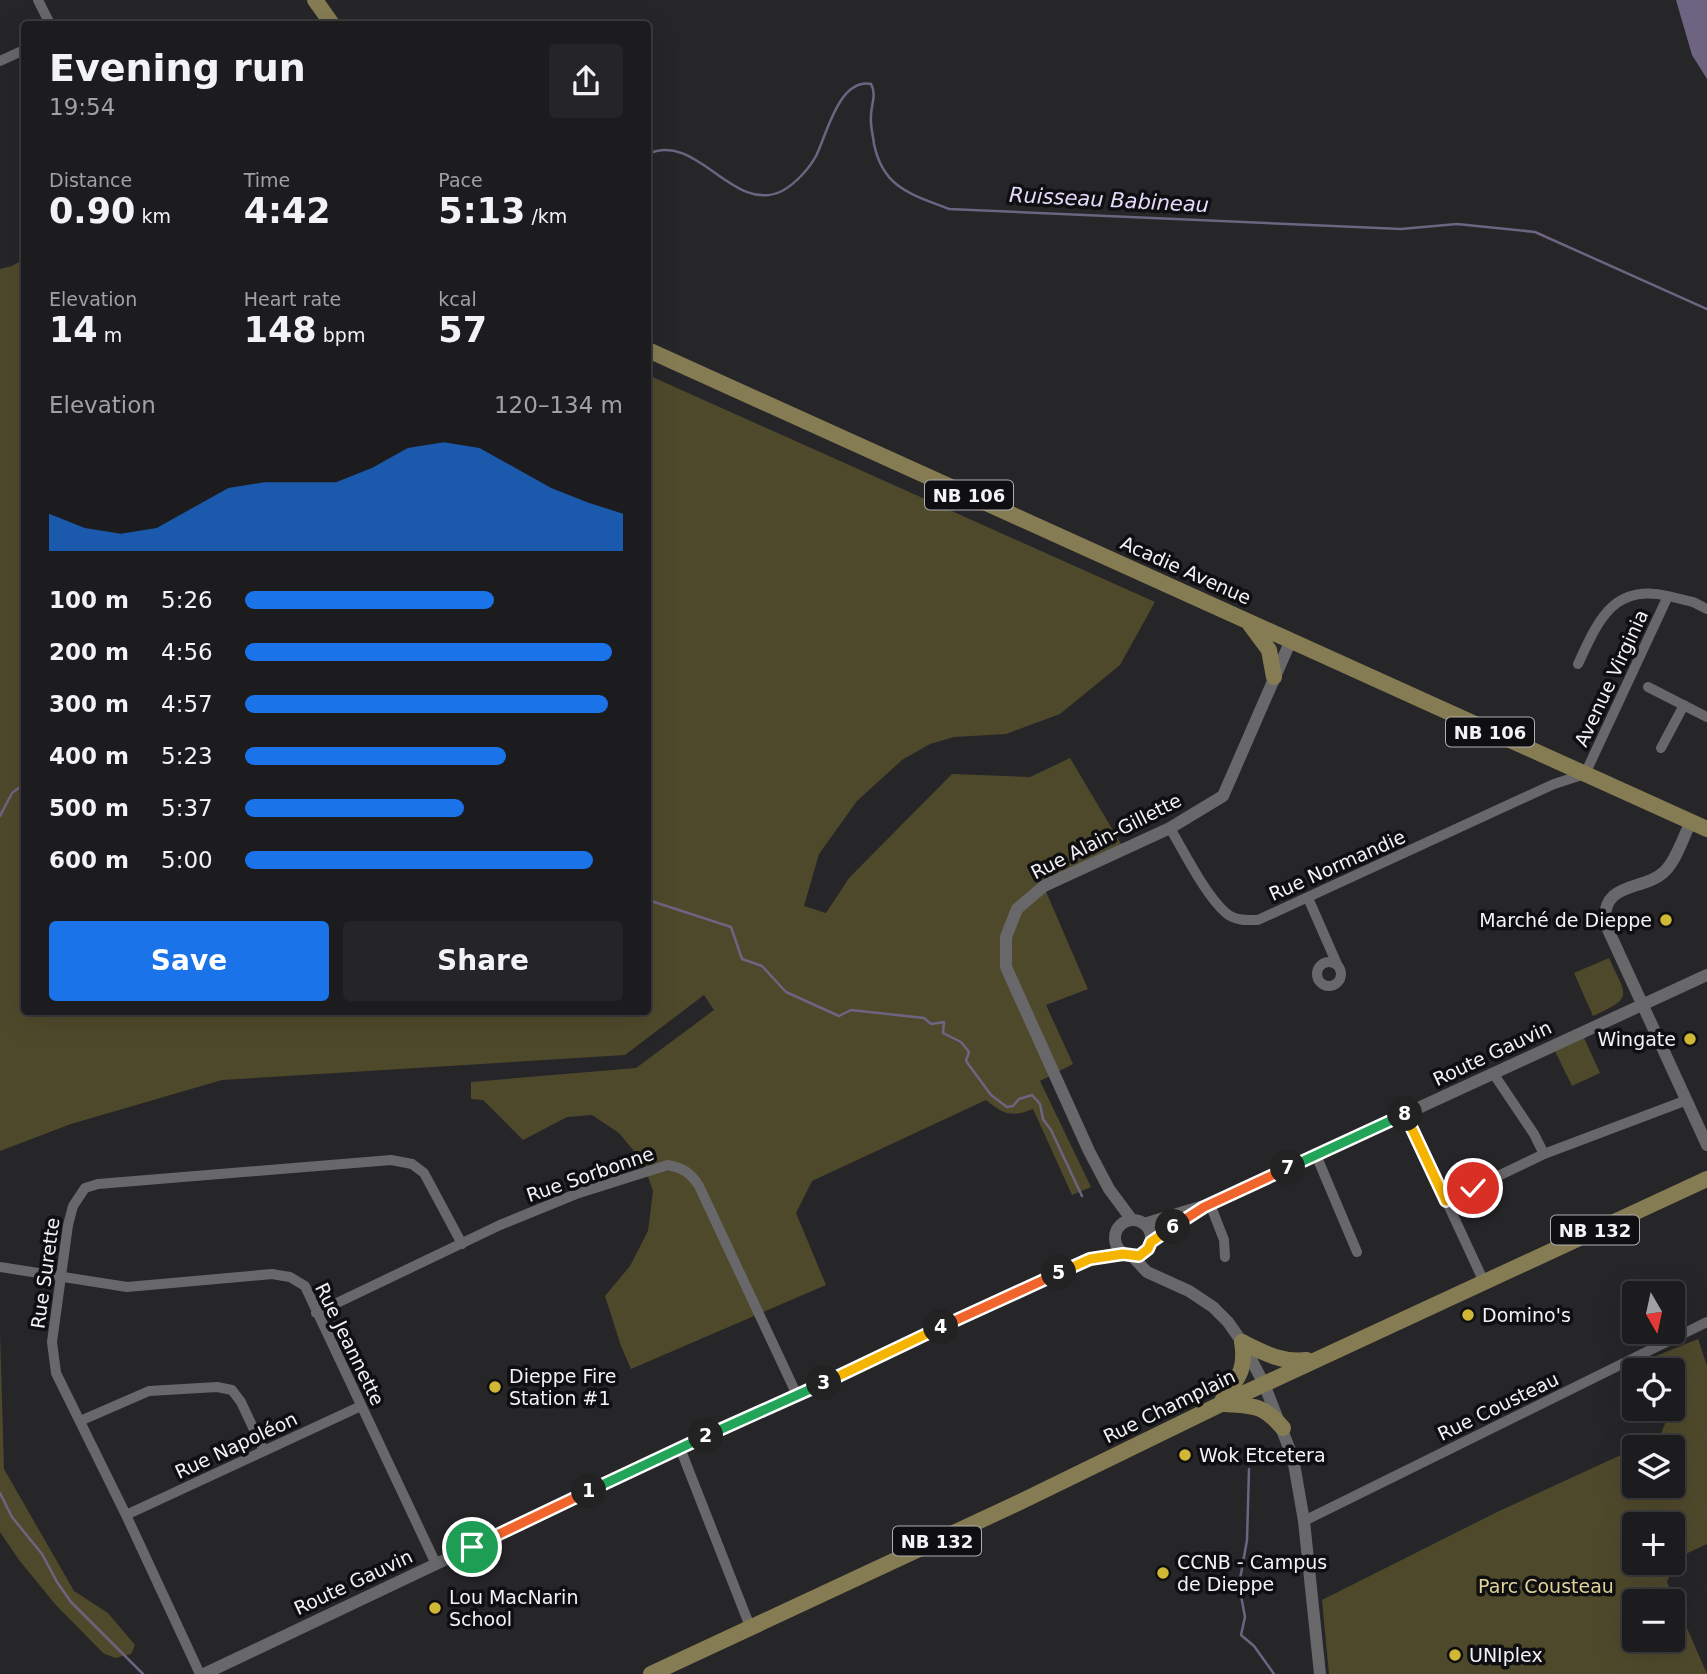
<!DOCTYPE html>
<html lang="en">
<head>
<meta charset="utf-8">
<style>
  body { margin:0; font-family:"DejaVu Sans",sans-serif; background:#252527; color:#f1f3f6; height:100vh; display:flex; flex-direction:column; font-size:26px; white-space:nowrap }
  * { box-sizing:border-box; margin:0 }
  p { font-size:23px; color:#a0a1a4 }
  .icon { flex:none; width:38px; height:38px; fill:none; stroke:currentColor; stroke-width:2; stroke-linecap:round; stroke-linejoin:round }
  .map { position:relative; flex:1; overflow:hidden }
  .drawer { position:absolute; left:21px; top:21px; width:630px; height:994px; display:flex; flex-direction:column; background:#1c1c1e; border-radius:7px; box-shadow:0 7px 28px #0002,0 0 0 2px #3a3a3c }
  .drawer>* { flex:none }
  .needle { width:46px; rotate:171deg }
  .tools { position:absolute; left:1622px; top:1281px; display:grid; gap:14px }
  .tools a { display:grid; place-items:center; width:63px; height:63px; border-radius:7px; background:#1c1c1e; box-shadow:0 7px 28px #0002,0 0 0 2px #3a3a3c; font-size:35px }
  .pin { position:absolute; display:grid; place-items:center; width:60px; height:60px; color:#fff; margin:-30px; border:4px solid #fff; border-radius:50%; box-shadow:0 2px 7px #0007 }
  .km { position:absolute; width:35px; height:35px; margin:-18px; border-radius:50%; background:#222; color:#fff; font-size:19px; line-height:35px; text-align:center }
  .round { display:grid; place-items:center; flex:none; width:74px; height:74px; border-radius:7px; background:#252527 }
  .overview { display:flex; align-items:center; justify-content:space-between; height:119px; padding:0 28px }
  h1 { font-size:38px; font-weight:800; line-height:52px }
  .figures { display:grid; grid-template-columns:repeat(3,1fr); gap:10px; height:119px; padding:7px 28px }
  .figures div { display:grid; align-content:center }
  .figures b { font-size:35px; font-weight:800 }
  .figures small { font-size:19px; font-weight:400 }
  .figures p { font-size:19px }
  .chart { height:196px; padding:14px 28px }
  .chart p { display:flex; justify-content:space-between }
  .chart svg { width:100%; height:126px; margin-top:7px; fill:#1a73e8; opacity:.7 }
  .button { display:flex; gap:14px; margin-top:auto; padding:14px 28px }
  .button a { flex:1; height:80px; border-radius:7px; background:#1a73e8; color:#fff; font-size:28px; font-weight:800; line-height:80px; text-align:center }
  .button a+a { background:#252527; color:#f1f3f6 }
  ul { padding:0 28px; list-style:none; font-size:23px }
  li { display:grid; grid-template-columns:112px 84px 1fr; align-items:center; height:52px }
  li i { height:18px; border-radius:9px; background:#1a73e8 }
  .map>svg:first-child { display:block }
  .green { fill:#4f492c; fill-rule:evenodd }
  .water { fill:#6d6481 }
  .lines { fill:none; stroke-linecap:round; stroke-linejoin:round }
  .stream { stroke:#6d6481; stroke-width:2.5 }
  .minor { stroke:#68686b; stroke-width:10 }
  .tertiary { stroke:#68686b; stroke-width:12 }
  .primary { stroke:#867c53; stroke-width:16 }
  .split-1-casing { stroke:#fff; stroke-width:14 }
  .split-2-casing { stroke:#fff; stroke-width:14 }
  .split-3-casing { stroke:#fff; stroke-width:14 }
  .split-4-casing { stroke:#fff; stroke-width:14 }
  .split-5-casing { stroke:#fff; stroke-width:14 }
  .split-6-casing { stroke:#fff; stroke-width:14 }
  .split-7-casing { stroke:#fff; stroke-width:14 }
  .split-8-casing { stroke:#fff; stroke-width:14 }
  .split-9-casing { stroke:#fff; stroke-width:14 }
  .split-1 { stroke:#f0652b; stroke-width:9 }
  .split-2 { stroke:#22a559; stroke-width:9 }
  .split-3 { stroke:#22a559; stroke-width:9 }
  .split-4 { stroke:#f5b400; stroke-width:9 }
  .split-5 { stroke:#f0652b; stroke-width:9 }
  .split-6 { stroke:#f5b400; stroke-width:9 }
  .split-7 { stroke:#f0652b; stroke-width:9 }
  .split-8 { stroke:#22a559; stroke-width:9 }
  .split-9 { stroke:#f5b400; stroke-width:9 }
  .poi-dot { fill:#d1b736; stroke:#0f0e10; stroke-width:2.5 }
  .labels { text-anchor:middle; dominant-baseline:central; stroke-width:7; stroke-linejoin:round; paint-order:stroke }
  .shield { fill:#0f0e10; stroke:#afaeb0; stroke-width:2 }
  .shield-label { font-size:18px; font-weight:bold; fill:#f3f2f4 }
  .street-label { font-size:19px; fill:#f3f2f4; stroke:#0f0e10 }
  .poi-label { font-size:19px; fill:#f3f2f4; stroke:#0f0e10; text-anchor:start }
  .park-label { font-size:19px; fill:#e0d39a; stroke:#0f0e10 }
  .water-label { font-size:21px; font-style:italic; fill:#e5dbfc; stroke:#0f0e10 }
</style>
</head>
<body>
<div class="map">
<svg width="1707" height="1674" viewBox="0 0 1707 1674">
  <rect width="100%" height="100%" fill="#262528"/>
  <path class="green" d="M24,259V1012H648V375L1155,602L1120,665L1060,714L1006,734L954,737L930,744L902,760L857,801L819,854L804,906L826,913L849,878L952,774L1030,777L1070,758L1124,849L1044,887L1088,989L1046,1005L1073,1064L1040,1081L1091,1187L1072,1195L1033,1109C1011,1118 1003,1114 986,1100L812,1181L796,1213L826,1285L631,1369L621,1346L605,1296L630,1266L648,1231L653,1191L643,1162L619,1133L592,1115L567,1117L523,1140L483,1100L471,1099V1082L636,1068L714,1010L704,995L625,1055L222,1080L71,1124L0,1151V269L12,266Z
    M1609,958C1626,996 1635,997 1593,1016L1574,973Z
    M1584,1038L1600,1073L1572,1086L1555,1051Z
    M0,1333L4,1469L74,1591L108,1613L135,1645L131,1654L115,1658L103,1653L55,1604L19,1560L0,1532Z
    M1698,1339L1707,1366V1544L1675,1559L1667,1582L1707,1674H1329L1322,1600L1497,1512L1634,1449V1486H1673V1447H1637L1658,1440L1668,1417L1665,1409H1673V1370H1650L1646,1360ZM1673,1524V1563H1634V1524ZM1673,1601V1640H1634V1601Z"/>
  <path class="water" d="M1676,0H1707V79L1692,55Z"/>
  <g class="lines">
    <path class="stream" d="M648,154C697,131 733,215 782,191C795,184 809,169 816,156C827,134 839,78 871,84C877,94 871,105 871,116C870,125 873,135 874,144C883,188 911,194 949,209L1401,229L1457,224L1535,232L1707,309
      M0,816L12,793L24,784
      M648,900L731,927L742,959L762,966L786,992L839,1016L851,1010L924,1018L931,1024L944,1022L943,1033L961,1042L969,1052L966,1061L991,1095L1007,1107L1013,1106L1019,1099L1032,1095L1040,1104L1043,1119L1051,1130L1082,1196
      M1249,1469L1247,1540L1239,1585L1245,1617L1241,1635L1254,1646L1274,1674
      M0,1493L12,1517L42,1554L57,1582L71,1602L143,1674"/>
    <path class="minor" d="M38,0L50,24
      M0,61L24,50
      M1578,664C1598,621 1613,583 1668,596
      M1648,687L1707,717
      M1661,748L1684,705
      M1170,828C1184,852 1206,896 1226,913C1235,921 1247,920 1258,920L1554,784L1585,774L1668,596L1693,602L1707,609
      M1308,898L1337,964
      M1317 974a12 12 0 1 1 24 0a12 12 0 1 1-24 0Z
      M1406,1114L1484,1282
      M1544,1154L1687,1100
      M1316,1155L1357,1252
      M1446,1201L1544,1154L1534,1134L1493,1073
      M1210,1204L1224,1240L1225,1257
      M0,1267L127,1287L272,1274L290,1277L305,1286L436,1564
      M316,1313L500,1225L576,1194L668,1165C683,1168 691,1173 699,1186L797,1395
      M80,1421L149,1391L217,1387L232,1390L241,1402L264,1451
      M680,1448L751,1629
      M126,1515L361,1406
      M1304,1521L1707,1322
      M200,1674L126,1515L56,1373L52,1342L68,1225L73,1206L85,1188L98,1184L391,1160L412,1164L424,1173L462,1244"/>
    <path class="tertiary" d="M1691,822C1683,837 1677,859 1665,871C1644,892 1602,880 1605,923L1707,1145
      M1115 1238a18 18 0 1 1 36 0a18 18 0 1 1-36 0Z
      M1132,1220L1109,1189L1089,1151L1006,967V937L1017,909L1044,886L1170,828L1223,796L1291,640
      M1144,1224L1210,1204L1707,975
      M1151,1242L1188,1217
      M1133,1257L1147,1272L1189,1291L1213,1307L1228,1322L1242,1342L1264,1384L1293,1458L1304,1521L1320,1674
      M204,1674L666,1455L1045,1279L1090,1259L1123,1254"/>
    <path class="primary" d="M315,0L332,24
      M648,350L1707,829
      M1249,623L1269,650L1274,677
      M1242,1342C1264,1353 1282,1363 1307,1360
      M1222,1401C1237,1379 1247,1370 1242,1342
      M1224,1404C1254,1406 1262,1404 1283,1428
      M651,1674L1020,1502L1221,1404L1707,1179"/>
  </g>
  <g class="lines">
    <defs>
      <path id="split-1" d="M472,1547L589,1491"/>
      <path id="split-2" d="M589,1491L706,1436"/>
      <path id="split-3" d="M706,1436L824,1383"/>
      <path id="split-4" d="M824,1383L941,1327"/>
      <path id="split-5" d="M941,1327L1059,1273"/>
      <path id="split-6" d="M1059,1273L1090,1259L1123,1254L1139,1256L1148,1249L1151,1242L1173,1227"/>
      <path id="split-7" d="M1173,1227L1204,1207L1288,1168"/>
      <path id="split-8" d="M1288,1168L1405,1114"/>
      <path id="split-9" d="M1405,1114L1446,1201L1473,1188"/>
    </defs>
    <use href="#split-1" class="split-1-casing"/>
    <use href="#split-2" class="split-2-casing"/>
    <use href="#split-3" class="split-3-casing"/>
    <use href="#split-4" class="split-4-casing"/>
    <use href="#split-5" class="split-5-casing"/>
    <use href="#split-6" class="split-6-casing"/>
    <use href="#split-7" class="split-7-casing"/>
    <use href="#split-8" class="split-8-casing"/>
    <use href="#split-9" class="split-9-casing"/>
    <use href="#split-1" class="split-1"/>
    <use href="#split-2" class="split-2"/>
    <use href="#split-3" class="split-3"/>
    <use href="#split-4" class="split-4"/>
    <use href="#split-5" class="split-5"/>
    <use href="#split-6" class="split-6"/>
    <use href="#split-7" class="split-7"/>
    <use href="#split-8" class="split-8"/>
    <use href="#split-9" class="split-9"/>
  </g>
  <g class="poi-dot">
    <circle cx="1666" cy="920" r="7"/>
    <circle cx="1690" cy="1039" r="7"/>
    <circle cx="1468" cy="1315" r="7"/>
    <circle cx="495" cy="1387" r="7"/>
    <circle cx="1185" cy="1455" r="7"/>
    <circle cx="1163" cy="1573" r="7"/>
    <circle cx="435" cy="1608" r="7"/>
    <circle cx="1455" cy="1655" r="7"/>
  </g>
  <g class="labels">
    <g class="shield">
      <rect x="925" y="480.5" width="88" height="29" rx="5"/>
      <rect x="1446" y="717.5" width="88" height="29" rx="5"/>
      <rect x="1551" y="1215.5" width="88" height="29" rx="5"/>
      <rect x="893" y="1526.5" width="88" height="29" rx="5"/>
    </g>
    <g class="shield-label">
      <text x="969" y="495">NB 106</text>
      <text x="1490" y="732">NB 106</text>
      <text x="1595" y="1230">NB 132</text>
      <text x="937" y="1541">NB 132</text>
    </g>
    <g class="street-label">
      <text transform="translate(1186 570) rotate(24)">Acadie Avenue</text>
      <text transform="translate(1611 678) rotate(-65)">Avenue Virginia</text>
      <text transform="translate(1106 836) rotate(-27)">Rue Alain-Gillette</text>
      <text transform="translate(1337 865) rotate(-24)">Rue Normandie</text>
      <text transform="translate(1492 1053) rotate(-25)">Route Gauvin</text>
      <text transform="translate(590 1174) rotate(-19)">Rue Sorbonne</text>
      <text transform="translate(45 1273) rotate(-82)">Rue Surette</text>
      <text transform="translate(350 1344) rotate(64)">Rue Jeannette</text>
      <text transform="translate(1169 1406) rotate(-26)">Rue Champlain</text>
      <text transform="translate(1498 1406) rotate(-26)">Rue Cousteau</text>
      <text transform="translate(236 1445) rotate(-25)">Rue Napoléon</text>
      <text transform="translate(353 1582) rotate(-25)">Route Gauvin</text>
    </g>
    <g class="poi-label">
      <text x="1652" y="920" text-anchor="end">Marché de Dieppe</text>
      <text x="1676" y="1039" text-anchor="end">Wingate</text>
      <text x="1482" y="1315">Domino's</text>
      <text x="509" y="1376">Dieppe Fire<tspan x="509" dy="22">Station #1</tspan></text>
      <text x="1199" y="1455">Wok Etcetera</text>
      <text x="1177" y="1562">CCNB - Campus<tspan x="1177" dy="22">de Dieppe</tspan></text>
      <text x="449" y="1597">Lou MacNarin<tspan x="449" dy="22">School</tspan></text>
      <text x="1469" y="1655">UNIplex</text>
    </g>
    <g class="park-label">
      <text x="1546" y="1586">Parc Cousteau</text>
    </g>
    <g class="water-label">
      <text transform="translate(1109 200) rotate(3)">Ruisseau Babineau</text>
    </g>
  </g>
</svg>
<div class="tools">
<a><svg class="needle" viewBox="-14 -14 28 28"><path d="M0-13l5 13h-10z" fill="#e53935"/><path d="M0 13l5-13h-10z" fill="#a0a1a4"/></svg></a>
<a><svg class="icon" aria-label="locate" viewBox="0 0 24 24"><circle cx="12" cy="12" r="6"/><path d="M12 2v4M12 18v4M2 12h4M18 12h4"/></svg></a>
<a><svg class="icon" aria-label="layers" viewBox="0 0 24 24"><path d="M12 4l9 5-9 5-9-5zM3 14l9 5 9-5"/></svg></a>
<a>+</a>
<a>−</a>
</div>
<div class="pin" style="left:472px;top:1547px;background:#1e9e55"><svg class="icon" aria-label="arrive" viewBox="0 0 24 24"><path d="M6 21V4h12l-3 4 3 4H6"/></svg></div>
<div class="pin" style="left:1473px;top:1188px;background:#d93025"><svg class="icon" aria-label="check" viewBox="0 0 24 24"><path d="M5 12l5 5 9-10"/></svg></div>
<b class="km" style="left:589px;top:1491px">1</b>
<b class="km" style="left:706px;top:1436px">2</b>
<b class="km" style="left:824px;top:1383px">3</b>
<b class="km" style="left:941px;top:1327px">4</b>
<b class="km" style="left:1059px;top:1273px">5</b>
<b class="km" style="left:1173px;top:1227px">6</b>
<b class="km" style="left:1288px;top:1168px">7</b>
<b class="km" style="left:1405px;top:1114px">8</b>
<section class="drawer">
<div class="overview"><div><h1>Evening run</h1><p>19:54</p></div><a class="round"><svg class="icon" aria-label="share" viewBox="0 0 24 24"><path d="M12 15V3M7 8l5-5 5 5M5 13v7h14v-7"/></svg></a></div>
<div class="figures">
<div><p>Distance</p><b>0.90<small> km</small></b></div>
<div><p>Time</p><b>4:42</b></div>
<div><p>Pace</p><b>5:13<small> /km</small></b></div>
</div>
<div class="figures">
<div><p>Elevation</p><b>14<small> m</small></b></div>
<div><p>Heart rate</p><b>148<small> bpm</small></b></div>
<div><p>kcal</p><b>57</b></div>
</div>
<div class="chart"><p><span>Elevation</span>120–134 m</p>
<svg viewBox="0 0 160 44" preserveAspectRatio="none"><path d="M0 44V31L10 36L20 38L30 36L40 29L50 22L60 20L70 20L80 20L90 15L100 8L110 6L120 8L130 15L140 22L150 27L160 31V44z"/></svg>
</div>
<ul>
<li><b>100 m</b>5:26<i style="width:66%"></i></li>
<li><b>200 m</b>4:56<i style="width:97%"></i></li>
<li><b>300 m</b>4:57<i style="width:96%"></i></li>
<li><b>400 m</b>5:23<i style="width:69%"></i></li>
<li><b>500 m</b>5:37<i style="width:58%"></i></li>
<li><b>600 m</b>5:00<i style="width:92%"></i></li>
</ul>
<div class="button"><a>Save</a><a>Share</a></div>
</section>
</div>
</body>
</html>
